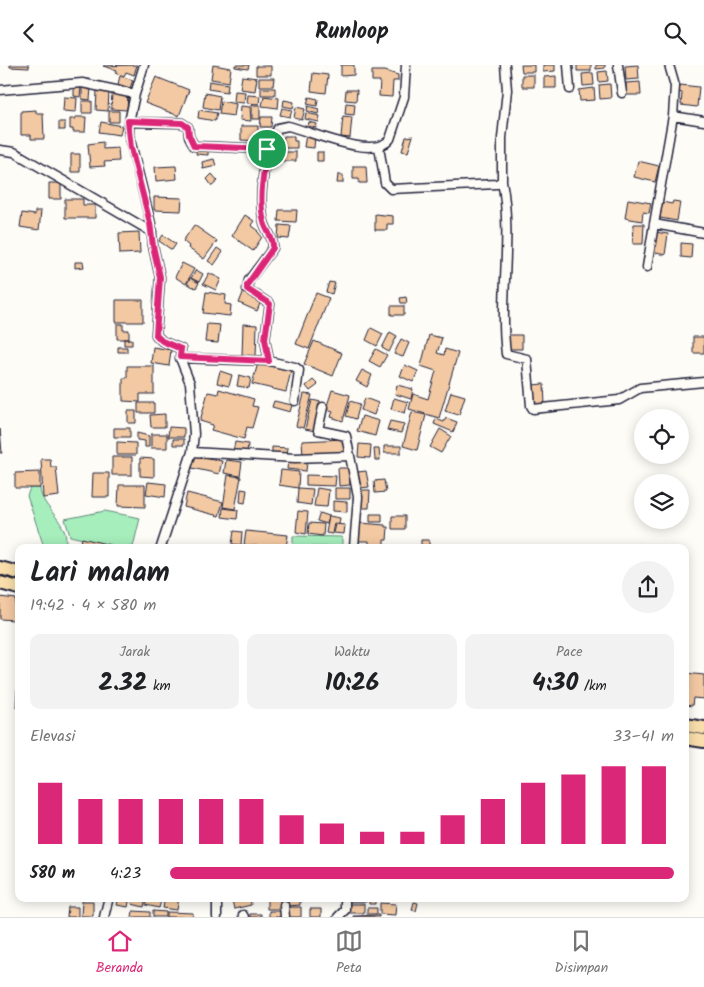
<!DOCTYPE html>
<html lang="id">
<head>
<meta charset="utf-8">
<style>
  body { margin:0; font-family:Kalam,sans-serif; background:#f2f2f2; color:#202124; height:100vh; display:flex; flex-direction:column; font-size:19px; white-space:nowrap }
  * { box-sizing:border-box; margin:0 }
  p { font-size:16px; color:#757577 }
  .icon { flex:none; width:28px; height:28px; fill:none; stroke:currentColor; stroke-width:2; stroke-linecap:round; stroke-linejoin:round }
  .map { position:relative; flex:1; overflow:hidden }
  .panel { position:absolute; left:15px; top:479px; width:674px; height:358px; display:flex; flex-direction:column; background:#fff; border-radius:10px; box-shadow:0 2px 12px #0003 }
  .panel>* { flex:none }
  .buttons { position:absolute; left:634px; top:344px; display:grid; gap:10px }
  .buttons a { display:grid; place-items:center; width:55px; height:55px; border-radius:50%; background:#fff; box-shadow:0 2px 12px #0003; font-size:25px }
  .pin { position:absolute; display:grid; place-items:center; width:42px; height:42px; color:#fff; margin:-21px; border:2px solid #fff; border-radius:50%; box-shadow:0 1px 5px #0007 }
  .round { display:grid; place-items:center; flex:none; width:52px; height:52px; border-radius:26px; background:#f2f2f2 }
  .head { display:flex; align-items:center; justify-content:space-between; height:85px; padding:0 15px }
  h1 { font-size:28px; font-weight:600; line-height:38px }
  .figures { display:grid; grid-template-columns:repeat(3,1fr); gap:8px; height:85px; padding:5px 15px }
  .figures div { display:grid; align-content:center; border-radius:10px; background:#f2f2f2; text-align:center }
  .figures b { font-size:25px; font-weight:600 }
  .figures small { font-size:14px; font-weight:400 }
  .figures p { font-size:14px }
  .chart { height:140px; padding:10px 15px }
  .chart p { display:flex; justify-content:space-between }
  .chart svg { width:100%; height:90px; margin-top:5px; stroke:#db2777; stroke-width:6 }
  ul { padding:0 15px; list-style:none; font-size:16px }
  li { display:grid; grid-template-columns:80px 60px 1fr; align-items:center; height:38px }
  li i { height:12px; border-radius:6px; background:#db2777 }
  header { display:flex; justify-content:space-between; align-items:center; height:65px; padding:0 15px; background:#fff; font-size:22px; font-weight:600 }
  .dock { display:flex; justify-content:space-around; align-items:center; height:70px; border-top:1px solid #e0e0e0; background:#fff; font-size:14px; color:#757577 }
  .dock a { display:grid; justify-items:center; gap:2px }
  .dock .on { color:#db2777 }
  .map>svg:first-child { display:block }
  .green { fill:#a6eebc; stroke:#64887c }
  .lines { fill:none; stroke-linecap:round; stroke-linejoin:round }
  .stream { stroke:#5d89a2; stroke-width:2.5 }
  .building { fill:#f2c9a2; stroke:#22223b }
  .minor-casing { stroke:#22223b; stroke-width:11 }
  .trunk-casing { stroke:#22223b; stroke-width:16 }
  .minor { stroke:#fdfcf7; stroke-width:8 }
  .trunk { stroke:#f9deab; stroke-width:12 }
  .route-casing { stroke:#fff; stroke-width:10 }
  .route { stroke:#db2777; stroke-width:6 }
</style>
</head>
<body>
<header><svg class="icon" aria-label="back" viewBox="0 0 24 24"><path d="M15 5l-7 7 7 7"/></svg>Runloop<svg class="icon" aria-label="search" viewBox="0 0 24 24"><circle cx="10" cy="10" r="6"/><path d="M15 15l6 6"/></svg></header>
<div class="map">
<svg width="704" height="852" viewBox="0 0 704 852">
  <rect width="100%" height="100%" fill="#fdfcf7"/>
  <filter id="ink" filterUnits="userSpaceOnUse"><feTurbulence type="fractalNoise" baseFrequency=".02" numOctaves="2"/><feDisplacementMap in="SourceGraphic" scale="10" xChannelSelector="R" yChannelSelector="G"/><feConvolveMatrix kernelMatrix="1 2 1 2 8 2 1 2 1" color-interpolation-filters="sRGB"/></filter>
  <g filter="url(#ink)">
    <path class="green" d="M30,423H40C41,444 72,458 65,482H44L27,431Z
      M105,446L140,453L133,482H117L70,471L65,454Z
      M293,471L342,472V482H293Z"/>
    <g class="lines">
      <path class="stream" d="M213,832V852"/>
    </g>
    <path class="building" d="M10,0H29V3L10,2Z
      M137,0L134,10L126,7L124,11L115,8L117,5L103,1Z
      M213,0L231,3L229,17L211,14Z
      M235,0H249L248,4L235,2Z
      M341,0H354V10L341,11Z
      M521,0H534V7H522Z
      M543,0H555V6L543,7Z
      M577,0H591V6H577Z
      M596,0H605V3L596,4Z
      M638,0L639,14L626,15L625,1Z
      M256,1H271V10H256Z
      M372,6H385L398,10V16H393L392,32L379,31L380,16H372Z
      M607,6L608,16L599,17L598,7Z
      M313,8L328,10L326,28L311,26Z
      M593,8L594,20L583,21L582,9Z
      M522,10H534V22H522Z
      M120,11L133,15L130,23L118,19Z
      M242,11L257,13L255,26L240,24Z
      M556,11V23H544V12Z
      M156,12L189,25L179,51L145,38Z
      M259,13H274L273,21H259Z
      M209,16L228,19L227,27L208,24Z
      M640,17L641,30H626V18Z
      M610,19L611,33L600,34L599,20Z
      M680,20L699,22L697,42L681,40L682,28L679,27Z
      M82,22L91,23L90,35L82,34Z
      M74,23H81L80,32L74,31Z
      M261,23H275V30H261Z
      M594,23L595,35L580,36L579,25Z
      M346,25H357L356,36L345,35Z
      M97,26H109L108,46L96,45Z
      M235,26L245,27L244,38L234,37Z
      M112,28L128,29L127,45L111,44Z
      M205,28L220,31L218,45L203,42Z
      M248,30L260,31L259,39L247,38Z
      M264,31L279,33L278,43L262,41Z
      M64,32L77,33L76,47L63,46Z
      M309,32L318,34L317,41L307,39Z
      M284,35L294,37L293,43L283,41Z
      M82,36H92V48H82Z
      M221,36L236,39L234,51L219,49Z
      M346,38L355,39L354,50L345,49Z
      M252,40H260V54H252Z
      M241,41L250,42L251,56L240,55Z
      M308,41L319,44L318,49L307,46Z
      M296,42L305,44L302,55L294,53Z
      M282,43L292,45L290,52L280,50Z
      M36,45V48H43L44,74H31V70H21V46Z
      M199,45L217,48L215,56L198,53Z
      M109,46H119V57H109Z
      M306,48L320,51L319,57L305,54Z
      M343,51L352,52L350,73L341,72Z
      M75,52H86L85,67H73V64H70V54H75Z
      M261,52H272L271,62H260Z
      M59,57H65V65H59Z
      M101,57L122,61L120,70L99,67Z
      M309,57L317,59L316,63L308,61Z
      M241,61H258V76L241,75Z
      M263,65L271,67L269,76L260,73Z
      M306,69L315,70L314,83L304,82Z
      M284,71H294V76H297V83H282Z
      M413,71L408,87L402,86L406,72Z
      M103,77V84L118,83L119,96L104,97L105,101L90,102L88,79Z
      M197,84L208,85V90L196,89Z
      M281,87H296V96H280Z
      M317,87H323V96H317Z
      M71,89H80V107H71Z
      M214,94L216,101L203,104L202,97Z
      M638,96L659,101L655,117L634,112Z
      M176,101L177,114L156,116L155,102Z
      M353,101H366L367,118H359V114H353Z
      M212,109L218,116L212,121L207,114Z
      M338,110H343V118H337Z
      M49,118H61V134H49Z
      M154,132L182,133L181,146L154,145Z
      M65,134H83V140H95V153H65Z
      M628,134L651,138L649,148L643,147L642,156L625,153Z
      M673,136L680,137L677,156L660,153L662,137L672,139Z
      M279,145H297L296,157L278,156Z
      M35,146H41L39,165L20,162L22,148L35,150Z
      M375,149L393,151V159H387V165H375Z
      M245,150L254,156L251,160L259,166L258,167L262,172L253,186L232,171Z
      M634,159H644L643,179H633Z
      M194,160L217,176L204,194L188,183L189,181L183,176Z
      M279,160L291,161L289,174L278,173Z
      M139,167L140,188L120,189L119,168Z
      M655,167L668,169L665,190L652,187Z
      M163,170L176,179L172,185L159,176Z
      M681,178L692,179L691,193L681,192Z
      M217,183L223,187L214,200L208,196Z
      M75,197H83L84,202L75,203Z
      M182,198L194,204L186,219L175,212Z
      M196,205L203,209L199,217L191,213Z
      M209,208L221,214L216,225L203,219Z
      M190,213L199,218L196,223L187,219Z
      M329,217L335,218L332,229L326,227Z
      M206,227L226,230L225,239L231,240L230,251L203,248Z
      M243,228L261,236L257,246L239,238Z
      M316,228L329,233L309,284L296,279Z
      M406,232L407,238H401L400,233Z
      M116,235H143V257H116Z
      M391,241H404V250H391Z
      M117,259H123V265H129V274H117Z
      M207,259L220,260L218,278L205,277Z
      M243,259L257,260L256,292L242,291Z
      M371,263L383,269L377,281L366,275Z
      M390,267L397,271L389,287L382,283Z
      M429,270L442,273L437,288L444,290L445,284L458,288L439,353L409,344L413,329L428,334L436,306L421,301Z
      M508,270H522V284H508Z
      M693,272H704V288H693Z
      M124,274H132V280H124Z
      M401,274L409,278L403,292L394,289Z
      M314,276L342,288L333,311L304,299Z
      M118,282H127V287H118Z
      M153,282L171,285L169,301L151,298Z
      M376,284L387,290L380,302L369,296Z
      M258,298L291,306L286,327L252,319Z
      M405,300L418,306L413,317L400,311Z
      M127,301H154V329H140V337L123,336V313H127Z
      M362,305L372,310L367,322L356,316Z
      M220,306L232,310L229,321L217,318Z
      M239,310L251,313L249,323L237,321Z
      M313,315L318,320L310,326L306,321Z
      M544,319L545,339L534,340L532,320Z
      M397,320L413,324L411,334L395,329Z
      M219,324L254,334L252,341L258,342L252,363L247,362L244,374L211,365L213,360L200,356L208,327L218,329Z
      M332,325L350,330L343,356L331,352L333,346L326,344Z
      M451,327L465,331L459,350L445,346Z
      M304,329L312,330L303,363L296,361Z
      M365,333L378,338L374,350L361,345Z
      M394,333L408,337L405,348L391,344Z
      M312,335L321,337L315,366L305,364Z
      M274,336L292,340L290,347L272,342Z
      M350,336L360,339L356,354L346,351Z
      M138,338H154V348H138Z
      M128,346H136V358H128Z
      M412,347L426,350L417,385L403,381Z
      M165,349V362H151L150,350Z
      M362,351L379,356L375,371L357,366Z
      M446,353L457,357L453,367L434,359L436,354L444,357Z
      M390,356L404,359L401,368L387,365Z
      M169,362L184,363V372H168Z
      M114,363H130V372H114Z
      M0,364L2,388H0Z
      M440,364L451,371L441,388L430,382Z
      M137,368L149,371V382H145V376L137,375Z
      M151,369H167V383H151Z
      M173,374H184V380H173Z
      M345,374L346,388L303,390L302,376Z
      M117,377L136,378V390H117Z
      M235,377L248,379L247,388L233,386Z
      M359,379L371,380L370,393L358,392Z
      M384,381H401V388H384Z
      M272,382L288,383L287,389L272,388Z
      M374,384H379L380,395H375Z
      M195,390L222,396L219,409L192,403Z
      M112,392H132V410H112Z
      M140,393L154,394V412L140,411Z
      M41,394H50L51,402H56L59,431L43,433Z
      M226,395L242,397L240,411L224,408Z
      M288,395L307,397L306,406L287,404Z
      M338,403H349L350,420L339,421Z
      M281,405L299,407L298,423L279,420Z
      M366,406L369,422L360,423L358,407Z
      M40,407V423H15V408Z
      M93,408H109V432H92Z
      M228,410L241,412L235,444L223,442Z
      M306,410L336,411L335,421L306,420Z
      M384,415L386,427L375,428L374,416Z
      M148,417L166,419L165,432L146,429Z
      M119,420H145V442L118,441Z
      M298,423L313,424L311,440L297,438Z
      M317,423L329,425L327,442L314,441Z
      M335,423H350V434H335Z
      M241,424L247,425L245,438L240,437Z
      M361,425H370L369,443H361Z
      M187,428L223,437L219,451L184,442Z
      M333,436L347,437V447L333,446Z
      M223,443L238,445L237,454L222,452Z
      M298,446L308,447L306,469L296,467Z
      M320,448L329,451L327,459L317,456Z
      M370,449H382V457H370Z
      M329,451L340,453L339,459L334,458L332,469L326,468Z
      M392,451H405V464H392Z
      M309,458L324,459L323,471L308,469Z
      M360,458L385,460V462H388L387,475H384V480L369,482V476H359Z
      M335,459L345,460L344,469L333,468Z
      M234,466L242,467L241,480L232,479Z
      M246,466L288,470L286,482L244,480Z
      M82,473L118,482H80Z
      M421,475H429V482H421Z
      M0,532L16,534L14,555L0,554Z
      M685,608L704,610V634L693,633L692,641L685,640Z
      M17,625H19V642H16Z
      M119,832H130L128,842L117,840Z
      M133,832H146L144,842L132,839Z
      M147,832H162L159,843L146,840Z
      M165,832H179L177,845L163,843Z
      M183,832H195V834L183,835Z
      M250,832L251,840L234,844L232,835Z
      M288,832H300V840L288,841Z
      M349,832H366V837H349Z
      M369,832H375V839H369Z
      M267,833H280V844H267Z
      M82,836H93V851H81Z
      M414,837L418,838L416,846L412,845Z
      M380,838L396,839L395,850L380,849Z
      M349,839H364V848H349Z
      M68,842H78V852H67Z
      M288,842H301V852H289Z
      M367,843H377V849H367Z
      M310,844H321V852H310Z
      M133,846L150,847V852H132Z
      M153,846L166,847V852H153Z
      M269,846H282V852H269Z
      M167,847L193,848V852H167Z
      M250,849H261V852H250Z
      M379,850V852H353V851Z"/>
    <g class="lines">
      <defs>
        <path id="minor" d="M144,0L135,29L129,57V70L151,159L153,181L160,212L156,270L162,276L181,284L180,293L190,318L194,369L192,387L161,482
          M568,0L570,24
          M618,0L622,28
          M669,0L675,21L673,51L654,159L704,168
          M0,25L82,18L135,29
          M673,51L704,56
          M129,57L182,58L188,62L189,71L194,81L267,84L278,63L288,61C310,66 375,96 390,74L404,32L406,0
          M379,82L385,118L391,124L497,119L502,116V73L507,25L505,0
          M267,84C264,107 258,134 264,157C266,166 274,173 273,183L249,215L247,224L270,239L265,274L269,296L295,302L299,305L295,336
          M0,85L14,87L152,167
          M502,116C513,173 499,232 506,289L527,294L531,341L533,344L619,335L640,323L704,317
          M647,202L654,159
          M180,293L269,296
          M323,342L318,365L346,371L350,391
          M192,387L295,393L350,391L358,432L354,482
          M284,840L285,852
          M243,850L244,852
          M104,852L109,832
          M217,852V832
          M338,852L345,845V832"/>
        <path id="trunk" d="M0,503L19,508
          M0,518L19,523
          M685,660L704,663
          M685,673L704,676"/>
      </defs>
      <use href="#minor" class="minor-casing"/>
      <use href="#trunk" class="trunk-casing"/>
      <use href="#minor" class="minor"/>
      <use href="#trunk" class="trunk"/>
    </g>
  </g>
  <g class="lines" filter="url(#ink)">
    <defs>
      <path id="route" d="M128,56L182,58L188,62L189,70L194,81L267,84C264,107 258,134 264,157C266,166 274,173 273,183L247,220V224L270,239L265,274L269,296L180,292L181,284L162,276L156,270L160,212L153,181L150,158L131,83Z"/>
    </defs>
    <use href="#route" class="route-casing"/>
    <use href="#route" class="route"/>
  </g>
</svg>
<div class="buttons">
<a><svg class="icon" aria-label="locate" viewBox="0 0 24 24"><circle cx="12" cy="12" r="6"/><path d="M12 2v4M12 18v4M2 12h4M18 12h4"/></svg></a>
<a><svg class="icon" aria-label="layers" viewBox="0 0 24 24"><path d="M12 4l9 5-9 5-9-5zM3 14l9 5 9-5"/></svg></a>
</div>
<div class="pin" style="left:267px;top:84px;background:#1e9e55"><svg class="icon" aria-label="arrive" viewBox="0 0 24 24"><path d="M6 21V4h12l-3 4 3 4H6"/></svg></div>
<section class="panel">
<div class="head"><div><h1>Lari malam</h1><p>19:42 · 4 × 580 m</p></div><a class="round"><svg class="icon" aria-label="share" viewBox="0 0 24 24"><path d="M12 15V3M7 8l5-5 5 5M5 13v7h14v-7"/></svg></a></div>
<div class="figures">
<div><p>Jarak</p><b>2.32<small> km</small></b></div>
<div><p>Waktu</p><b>10:26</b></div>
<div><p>Pace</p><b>4:30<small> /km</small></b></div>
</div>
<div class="chart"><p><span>Elevasi</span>33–41 m</p>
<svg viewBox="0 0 160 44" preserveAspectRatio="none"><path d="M5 44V14M15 44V22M25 44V22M35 44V22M45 44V22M55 44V22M65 44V30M75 44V34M85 44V38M95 44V38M105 44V30M115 44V22M125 44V14M135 44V10M145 44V6M155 44V6"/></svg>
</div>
<ul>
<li><b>580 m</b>4:23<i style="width:100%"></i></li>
</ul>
</section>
</div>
<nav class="dock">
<a class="on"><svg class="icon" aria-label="home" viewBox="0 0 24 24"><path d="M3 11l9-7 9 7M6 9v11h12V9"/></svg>Beranda</a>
<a><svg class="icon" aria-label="map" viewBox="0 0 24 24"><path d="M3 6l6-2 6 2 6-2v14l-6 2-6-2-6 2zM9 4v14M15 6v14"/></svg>Peta</a>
<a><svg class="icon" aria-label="saved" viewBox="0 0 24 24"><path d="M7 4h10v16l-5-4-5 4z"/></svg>Disimpan</a>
</nav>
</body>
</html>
